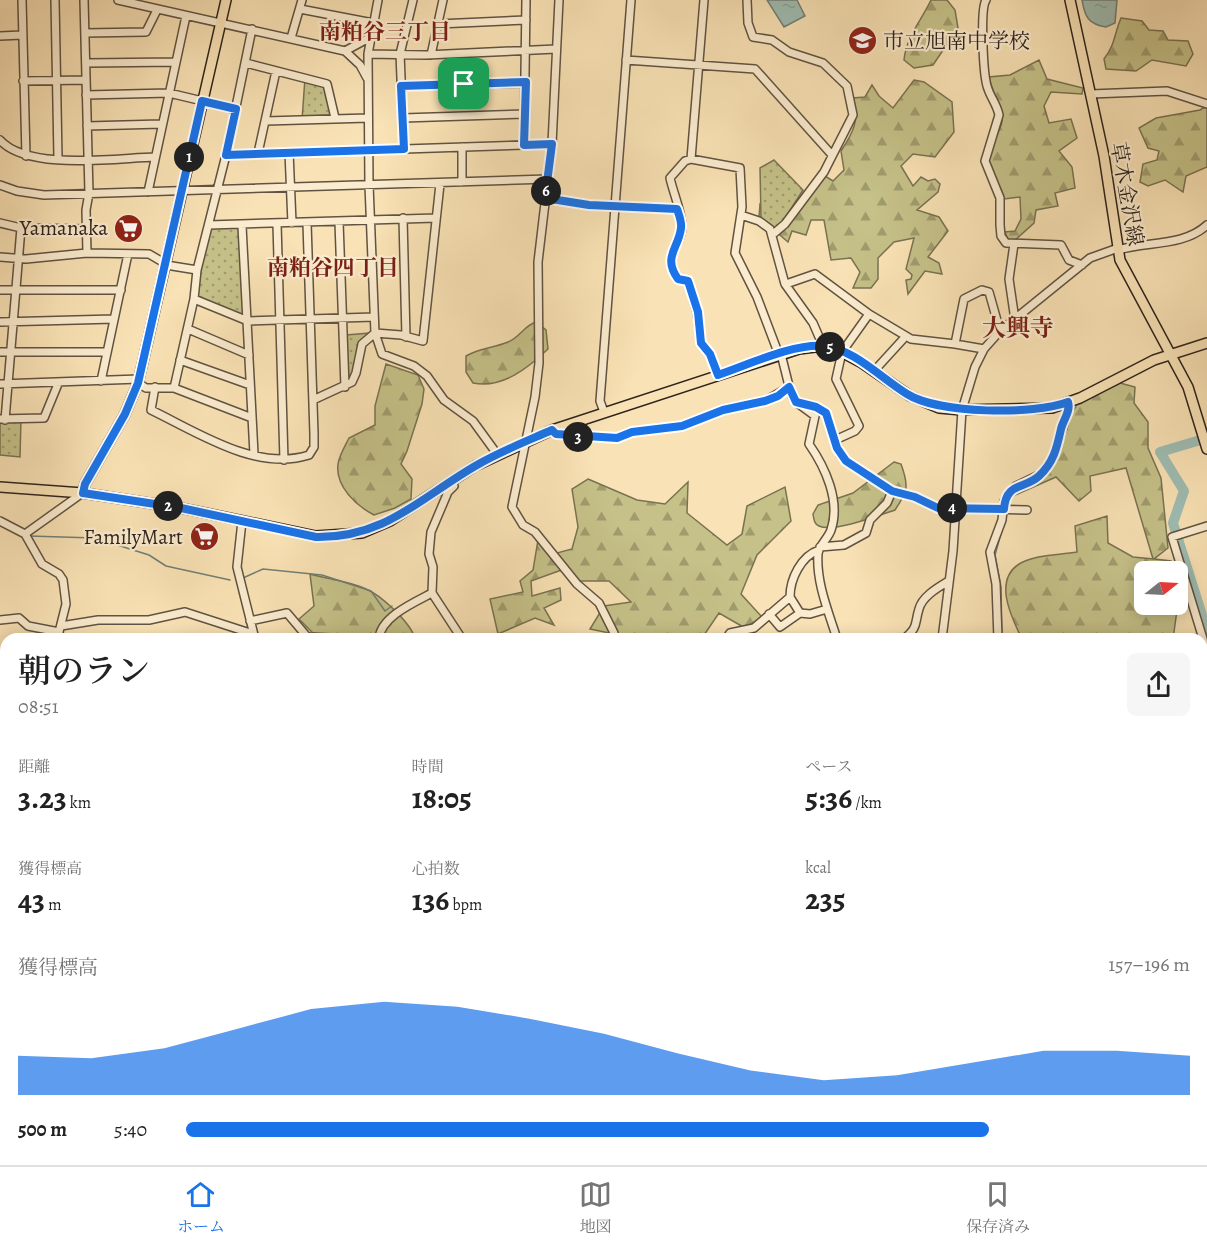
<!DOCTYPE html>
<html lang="ja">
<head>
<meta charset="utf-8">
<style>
  body { margin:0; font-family:Alegreya,"Noto Serif JP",serif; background:#f6f6f6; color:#222; height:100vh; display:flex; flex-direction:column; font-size:22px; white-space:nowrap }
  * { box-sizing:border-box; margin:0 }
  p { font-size:20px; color:#767676 }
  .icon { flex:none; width:33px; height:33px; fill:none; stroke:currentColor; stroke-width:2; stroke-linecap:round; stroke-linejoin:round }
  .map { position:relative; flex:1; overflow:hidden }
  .drawer { position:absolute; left:0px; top:633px; width:1208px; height:532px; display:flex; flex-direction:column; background:#fff; border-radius:18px 18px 0 0; box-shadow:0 3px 15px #0003 }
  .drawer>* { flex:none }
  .needle { width:39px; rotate:72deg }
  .tools { position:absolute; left:1134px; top:561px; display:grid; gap:12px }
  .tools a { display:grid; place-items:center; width:54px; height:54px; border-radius:9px; background:#fff; box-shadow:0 3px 15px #0003; font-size:30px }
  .pin { position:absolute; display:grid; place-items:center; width:51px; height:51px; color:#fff; margin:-26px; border-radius:12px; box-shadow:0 3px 9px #0006 }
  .km { position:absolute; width:30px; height:30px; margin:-15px; border-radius:50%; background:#222; color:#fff; font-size:16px; line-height:30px; text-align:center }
  .round { display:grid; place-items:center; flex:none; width:63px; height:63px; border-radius:9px; background:#f6f6f6 }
  .headline { display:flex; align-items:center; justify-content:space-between; height:102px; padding:0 18px }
  h1 { font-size:33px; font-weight:600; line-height:45px }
  .metrics { display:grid; grid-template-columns:repeat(3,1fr); gap:9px; height:102px; padding:6px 18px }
  .metrics div { display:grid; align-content:center }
  .metrics b { font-size:30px; font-weight:600 }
  .metrics small { font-size:16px; font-weight:400 }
  .metrics p { font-size:16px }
  .chart { height:168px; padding:12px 18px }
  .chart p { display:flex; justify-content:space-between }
  .chart svg { width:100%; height:108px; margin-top:6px; fill:#1a73e8; opacity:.7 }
  ul { padding:0 18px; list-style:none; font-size:20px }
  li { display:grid; grid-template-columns:96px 72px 1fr; align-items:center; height:45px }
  li i { height:15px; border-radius:8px; background:#1a73e8 }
  .tabs { display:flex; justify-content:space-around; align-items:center; height:84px; border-top:2px solid #e0e0e0; background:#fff; font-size:16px; color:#767676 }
  .tabs a { display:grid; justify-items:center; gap:3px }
  .tabs .current { color:#1a73e8 }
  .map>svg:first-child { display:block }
  .forest { fill:url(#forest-firs); stroke:#797252; stroke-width:1.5 }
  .park { fill:url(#park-dots); stroke:#797252; stroke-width:1.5 }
  .water { fill:url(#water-ripples); stroke:#717f77; stroke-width:1.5 }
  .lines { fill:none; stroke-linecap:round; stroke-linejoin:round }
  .stream { stroke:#717f77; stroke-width:1.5 }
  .river { stroke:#9ebdb3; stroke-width:10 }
  .minor-casing { stroke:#605342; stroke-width:10 }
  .major-casing { stroke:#2d231c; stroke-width:12 }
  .minor { stroke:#fbeccf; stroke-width:7 }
  .major { stroke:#f9e2b5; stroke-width:9 }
  .route-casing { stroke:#fff; stroke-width:12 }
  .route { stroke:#1a73e8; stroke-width:8 }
  .labels { text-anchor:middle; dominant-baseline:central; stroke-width:4.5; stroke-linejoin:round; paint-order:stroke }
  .poi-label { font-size:21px; fill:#2d231c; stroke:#fbeccf; text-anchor:end }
  .street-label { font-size:21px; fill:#2d231c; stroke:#fbeccf }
  .neighbourhood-label { font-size:22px; font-weight:bold; fill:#7a1f14; stroke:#fbeccf }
  .quarter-label { font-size:24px; font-weight:bold; fill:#7a1f14; stroke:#fbeccf }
</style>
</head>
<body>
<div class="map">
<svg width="1207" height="1165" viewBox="0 0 1207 1165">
  <defs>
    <pattern id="forest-firs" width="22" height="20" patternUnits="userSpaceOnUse" patternTransform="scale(1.5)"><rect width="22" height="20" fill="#c5c188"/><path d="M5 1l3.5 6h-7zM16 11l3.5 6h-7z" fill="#a09c6e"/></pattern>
    <pattern id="park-dots" width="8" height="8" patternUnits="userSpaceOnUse" patternTransform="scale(1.5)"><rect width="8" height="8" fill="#c5c188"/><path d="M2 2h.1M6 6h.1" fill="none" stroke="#a09c6e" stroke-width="1.8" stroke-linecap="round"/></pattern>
    <pattern id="water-ripples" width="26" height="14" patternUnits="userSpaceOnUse" patternTransform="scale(1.5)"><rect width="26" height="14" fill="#9ebdb3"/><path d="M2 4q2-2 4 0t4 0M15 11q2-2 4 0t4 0" fill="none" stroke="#88a299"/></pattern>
  </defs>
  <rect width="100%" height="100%" fill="#f9e2b5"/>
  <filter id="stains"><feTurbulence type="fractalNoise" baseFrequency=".00333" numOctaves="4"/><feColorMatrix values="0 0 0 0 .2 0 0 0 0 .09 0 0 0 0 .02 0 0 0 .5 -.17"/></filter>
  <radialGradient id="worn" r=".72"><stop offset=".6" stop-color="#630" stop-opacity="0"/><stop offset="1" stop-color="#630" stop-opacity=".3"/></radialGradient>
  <path class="forest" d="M931,0H947L955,10L958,28L933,65L914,68L904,60C906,38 921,21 931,0Z
    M1121,18L1142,21L1149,30L1163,31L1168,40L1188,41L1193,54L1186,66L1152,60L1136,71L1106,69L1104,59C1115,45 1114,35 1121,18Z
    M1039,60L1047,79L1083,88L1082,94L1051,92L1044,106L1049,123L1071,119L1077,138L1059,151L1072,167L1075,188L1055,193L1058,206L1036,210L1034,223L1014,241L1008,240L1005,232L1015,231L1021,219L1020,197L1004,199C998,187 987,170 988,155C989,144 1001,133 1002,121C1002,105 992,93 989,77L1010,75Z
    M914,80L924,82L952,102L954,132L935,157L913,154L901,166L913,186L921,177L928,181L935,179L940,184L938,192L917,210L939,217L948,231L928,257L939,263L942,274L925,271L908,294L906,280L911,279L912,275L906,269L914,238L894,242L878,258V279L871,288H853L860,272L851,258L831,260L824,220H811L806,235L792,231L788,242L759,217L760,204L787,221L825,176L833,181L844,170L841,151C853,133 860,120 853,98L865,97L872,85L879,96L893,108Z
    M1207,106V167L1186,176L1183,192L1165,180L1148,186L1140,182L1143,164L1157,160L1159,151L1148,148L1139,128L1156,118L1200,110Z
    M536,322L546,330L548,349C528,368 502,389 473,383L466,372V356C479,348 494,348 508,342C520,337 525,325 536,322Z
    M386,364L418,375L424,389L422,404L407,451L401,464L412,479L411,499L395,508L374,515C357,506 335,487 338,464C339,456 345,446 349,438L375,425V406Z
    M1120,383L1135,387L1134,403L1148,422V448L1161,478L1168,548L1154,559L1171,561V571L1144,572V604L1178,603L1173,639H1022C1010,615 991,575 1025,561C1040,554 1061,555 1077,552L1075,526L1107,516L1108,543L1133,557L1153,559L1126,468L1090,476L1091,491L1079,501L1056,477L1013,496L1045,476L1062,443L1072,405Z
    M894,462L901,464C909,486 908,491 895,510C880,515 833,533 819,526C814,524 814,519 813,514L818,505L853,493Z
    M588,479L637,500L665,504L688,482L687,513L727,545L742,534L747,506L785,487L791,521L757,555L741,594L762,617L745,628L719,613L704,635L707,639H638L590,629L604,606L631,602L609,581H576L567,568L531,581L532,596L560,588L561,600L544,608L554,625L535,618L498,634L490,599L523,592L520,581L533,570L538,540L550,555L572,549L578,527L572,489Z
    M310,574C328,579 349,581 366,589C381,595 412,624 415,639H314L313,633L299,619L314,606Z
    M256,1160H343L348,1165H261Z"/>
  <path class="park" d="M305,78L327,84L335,118L302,120Z
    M774,160L803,190L776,232L761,218L760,168Z
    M209,225L242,226L248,321L194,299Z
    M371,333L367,337L354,371L347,379L346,335Z
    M0,419H21L20,457L0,455Z"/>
  <path class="water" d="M767,0H797L805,16L784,27Z
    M1082,0H1117L1115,23L1106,27C1088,24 1085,17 1082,0Z"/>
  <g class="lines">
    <path class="stream" d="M1071,413L1076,407
      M1058,453L1062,440
      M1028,484L1040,478
      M16,533L24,537
      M29,536L95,538L149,555L166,566L230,580
      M243,578L263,569L322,575L371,591L385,611L392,606
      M1002,639L1001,587L995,555L1007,512
      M945,1160L947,1165
      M766,1165L770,1160"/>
    <path class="river" d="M1207,438L1160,452L1184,491L1173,523L1207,631
      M1202,705L1207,703
      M1202,825L1207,843
      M0,995L6,1076
      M6,1165V1160"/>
    <defs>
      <path id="minor" d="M22,0L26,156
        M55,0L58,158
        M84,0L89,193L86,210L87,253
        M118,0L345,51L360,65L367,78
        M378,0L368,54L369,185L375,333L382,354L414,366L427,376L444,400L473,421L497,454
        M559,0L552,144L538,262L539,363L535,397L512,507L523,525L535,532L577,584L599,603L614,633L613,639
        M747,0L748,23L753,37L772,40L789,52L823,63L847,86L853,115L824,172L785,224L772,235
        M986,0C980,9 983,77 988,89C991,98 997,105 999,115L985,161L1000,198V225L1001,236L1006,243L1061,245L1069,260L1082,265
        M300,9L373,23
        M438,24L526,20
        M85,33L146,32L157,10
        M0,36L22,35
        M291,38L302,0
        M345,51L369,38
        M368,54L426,55L556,49
        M431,55L443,0
        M626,60L755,69L832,155
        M86,63L176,62
        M246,63L327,84L335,118
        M23,81L86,80
        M401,86L526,83
        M1091,94L1167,91L1207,104
        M86,95L169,93L236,109
        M403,118L525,114
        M266,121L368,118
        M87,126L161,124
        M0,140C28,171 115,158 155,157
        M524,145L526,0
        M462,147V182
        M404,149L400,54L413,0
        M289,152L292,223
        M258,153L276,71
        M226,155L552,144
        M691,159L704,0
        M0,185L17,191L44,195L548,179
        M148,192L186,16
        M545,198L589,205L677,209
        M741,215L759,221L770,229L785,284L813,323L823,346
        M403,218L406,337
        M339,222L345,387
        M0,223L21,228L86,229
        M277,224L284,460
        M209,225L436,218
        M242,226L254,454
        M1014,244L1009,279L1015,320
        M1118,250C1147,241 1183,247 1207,225
        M0,257L26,259L87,253L149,254L166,264
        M166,265L197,270
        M786,284L815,274L869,314
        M0,290H121
        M194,299L248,321L374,317
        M0,322L114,319
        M188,329L249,355
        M984,349L955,344L964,299L982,290L989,292L1000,331
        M0,352H107
        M781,354L791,394L796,402L815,416L809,444C825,467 841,501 831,530C828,539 819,545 818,554C816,583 829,613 837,639
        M180,360L250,385
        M874,371L906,336L911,339L955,344
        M718,375L710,354L701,343L697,312L688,281L678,279C661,254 683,246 682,225C681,210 673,192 670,178L685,161L691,159L740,168L742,207L735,253L757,297L779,355
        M101,381L128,254
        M138,383L146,388H174L194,299L197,270L226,155L252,29
        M0,384L139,379
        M155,387L151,410C197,432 256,472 309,455L314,447V434L307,223
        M174,388L252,418
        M313,400L352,382L356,373L362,344L375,333L401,335L423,341L440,184
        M802,405H810L826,413L840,454L846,461L892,491L915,497L938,508L1027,510
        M604,412L600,401L631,0
        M0,419L44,418L58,384
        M5,420L21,228
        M552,430L556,434L617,438L632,432L682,426L723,410L765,401L789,387
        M835,440L855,431L859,426L836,379L842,352L869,314L906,336
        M451,481L454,486L448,492L431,532L429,554L433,567L432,593L462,639
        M0,521L25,534L42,564L59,574L63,580L66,604L59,632L60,639
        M242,521L237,567L255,639
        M1207,526L1172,537L1207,652
        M25,534L81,494
        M820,547L844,545L866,533L870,520L887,503L892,491
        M800,613L810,614L827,609
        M769,614L780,627L800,613L790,597
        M0,620L19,618L28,626L59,632
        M250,621L287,613L309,639
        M61,626L98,620H149L185,612L250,633
        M309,637L353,639
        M379,639C380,617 415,602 432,593
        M726,639L730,633L754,628L790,597C790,579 801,556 819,550
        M904,639C919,626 914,625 919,609C922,597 937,588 947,582
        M942,639L953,551L962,410L975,367L984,349L1000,331L1090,258L1118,248
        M998,639L996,584L990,552L1002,520L1004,501L1016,486L1041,474L1053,458L1069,408L1068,402
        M1202,712L1207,710
        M0,789L6,825
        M1202,808L1207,827
        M0,940L6,936
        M1202,1044L1207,1043
        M0,1078H6
        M1202,1154L1205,1165
        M346,1160L352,1165
        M403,1160L409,1165
        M458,1160L462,1165
        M622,1160L625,1165
        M892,1160L894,1165
        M981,1160L982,1165
        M1046,1160L1048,1165
        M1120,1160L1122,1165
        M79,1165L81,1160
        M185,1165L187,1160
        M577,1165L585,1160
        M756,1165L760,1160"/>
      <path id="major" d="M1070,0L1104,156L1120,260L1188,387L1207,449
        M0,487L83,493L181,508L316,536L362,533L390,521L475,466L552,430L799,349L823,346L834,348L862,363L910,396L939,408L962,410L1052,408L1080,398L1154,360L1207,343
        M83,493L85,484L125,414L138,383L226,0
        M0,956L6,977
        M16,1165L17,1160"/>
    </defs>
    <use href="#minor" class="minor-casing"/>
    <use href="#major" class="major-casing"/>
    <use href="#minor" class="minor"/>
    <use href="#major" class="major"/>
  </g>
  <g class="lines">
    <defs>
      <path id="route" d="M526,82L524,145L552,144L545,198L589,205L677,209C679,215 682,222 681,228C679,248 662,257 678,279L688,281L698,312L701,343L710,354L718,375C748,365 794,343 824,346C854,349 882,379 907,394C939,414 1034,415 1068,402C1071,411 1063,420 1061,429C1057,447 1054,462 1039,476C1025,489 1006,482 1004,509L938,508L915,497L892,491L846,461L837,448L826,413L816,407L796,402L789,387L778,396L765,401L723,410L682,426L632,432L617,438L556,434L552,430C527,441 501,451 477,465C421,497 386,538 316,537L181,508L83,493L85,484L125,414L138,383L202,101L236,109L226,155L404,149L401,86Z"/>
    </defs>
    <use href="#route" class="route-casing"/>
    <use href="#route" class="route"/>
  </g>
  <defs>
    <symbol id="school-disc" viewBox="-11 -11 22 22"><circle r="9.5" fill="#8f2418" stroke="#fbeccf"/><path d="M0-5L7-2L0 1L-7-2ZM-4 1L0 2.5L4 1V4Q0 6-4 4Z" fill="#fff"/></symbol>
    <symbol id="supermarket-disc" viewBox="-11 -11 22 22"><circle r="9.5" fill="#8f2418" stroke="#fbeccf"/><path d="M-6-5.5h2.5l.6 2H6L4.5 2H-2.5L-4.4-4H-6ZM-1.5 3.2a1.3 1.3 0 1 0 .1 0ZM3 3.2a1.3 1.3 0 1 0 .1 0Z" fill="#fff"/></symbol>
  </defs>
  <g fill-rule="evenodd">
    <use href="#school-disc" x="846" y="24" width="33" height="33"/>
    <use href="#supermarket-disc" x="112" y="212" width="33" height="33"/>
    <use href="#supermarket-disc" x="188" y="520" width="33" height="33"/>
  </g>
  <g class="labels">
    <g class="poi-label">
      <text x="883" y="41" text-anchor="start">市立旭南中学校</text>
      <text x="108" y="228">Yamanaka</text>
      <text x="183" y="537">FamilyMart</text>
    </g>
    <g class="street-label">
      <text transform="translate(1127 194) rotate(80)">草木金沢線</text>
    </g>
    <g class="neighbourhood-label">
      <text x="385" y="32">南粕谷三丁目</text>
      <text x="333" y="268">南粕谷四丁目</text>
    </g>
    <g class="quarter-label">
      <text x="1018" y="328">大興寺</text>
    </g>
  </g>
  <rect width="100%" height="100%" filter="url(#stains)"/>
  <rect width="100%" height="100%" fill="url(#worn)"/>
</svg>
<div class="tools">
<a><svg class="needle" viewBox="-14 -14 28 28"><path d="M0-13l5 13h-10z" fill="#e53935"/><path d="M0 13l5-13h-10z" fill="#767676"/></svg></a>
</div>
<div class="pin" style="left:464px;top:84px;background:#1e9e55"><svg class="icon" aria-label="arrive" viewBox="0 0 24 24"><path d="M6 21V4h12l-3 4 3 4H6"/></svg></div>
<b class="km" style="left:189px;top:157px">1</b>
<b class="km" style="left:168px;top:506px">2</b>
<b class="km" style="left:578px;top:437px">3</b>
<b class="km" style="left:952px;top:508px">4</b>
<b class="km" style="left:830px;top:347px">5</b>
<b class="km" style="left:546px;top:191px">6</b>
<section class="drawer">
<div class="headline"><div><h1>朝のラン</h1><p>08:51</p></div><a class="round"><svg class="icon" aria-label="share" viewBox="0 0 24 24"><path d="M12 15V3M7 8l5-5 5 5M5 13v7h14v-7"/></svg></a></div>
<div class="metrics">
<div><p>距離</p><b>3.23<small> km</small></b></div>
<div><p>時間</p><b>18:05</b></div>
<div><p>ペース</p><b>5:36<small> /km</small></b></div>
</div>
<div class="metrics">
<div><p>獲得標高</p><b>43<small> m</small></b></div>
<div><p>心拍数</p><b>136<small> bpm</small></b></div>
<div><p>kcal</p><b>235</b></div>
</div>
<div class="chart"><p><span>獲得標高</span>157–196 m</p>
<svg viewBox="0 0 160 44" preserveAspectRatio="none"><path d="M0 44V28L10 29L20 25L30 17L40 9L50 6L60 8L70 13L80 19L90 27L100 34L110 38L120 36L130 31L140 26L150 26L160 28V44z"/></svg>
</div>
<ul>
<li><b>500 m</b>5:40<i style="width:80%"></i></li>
</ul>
</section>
</div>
<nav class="tabs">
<a class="current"><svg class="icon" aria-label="home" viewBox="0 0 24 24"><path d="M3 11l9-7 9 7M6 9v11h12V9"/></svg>ホーム</a>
<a><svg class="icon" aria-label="map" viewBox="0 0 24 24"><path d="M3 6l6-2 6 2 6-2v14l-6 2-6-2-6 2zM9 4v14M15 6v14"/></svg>地図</a>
<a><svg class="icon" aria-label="saved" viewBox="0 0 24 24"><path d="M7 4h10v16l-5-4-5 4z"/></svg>保存済み</a>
</nav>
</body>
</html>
